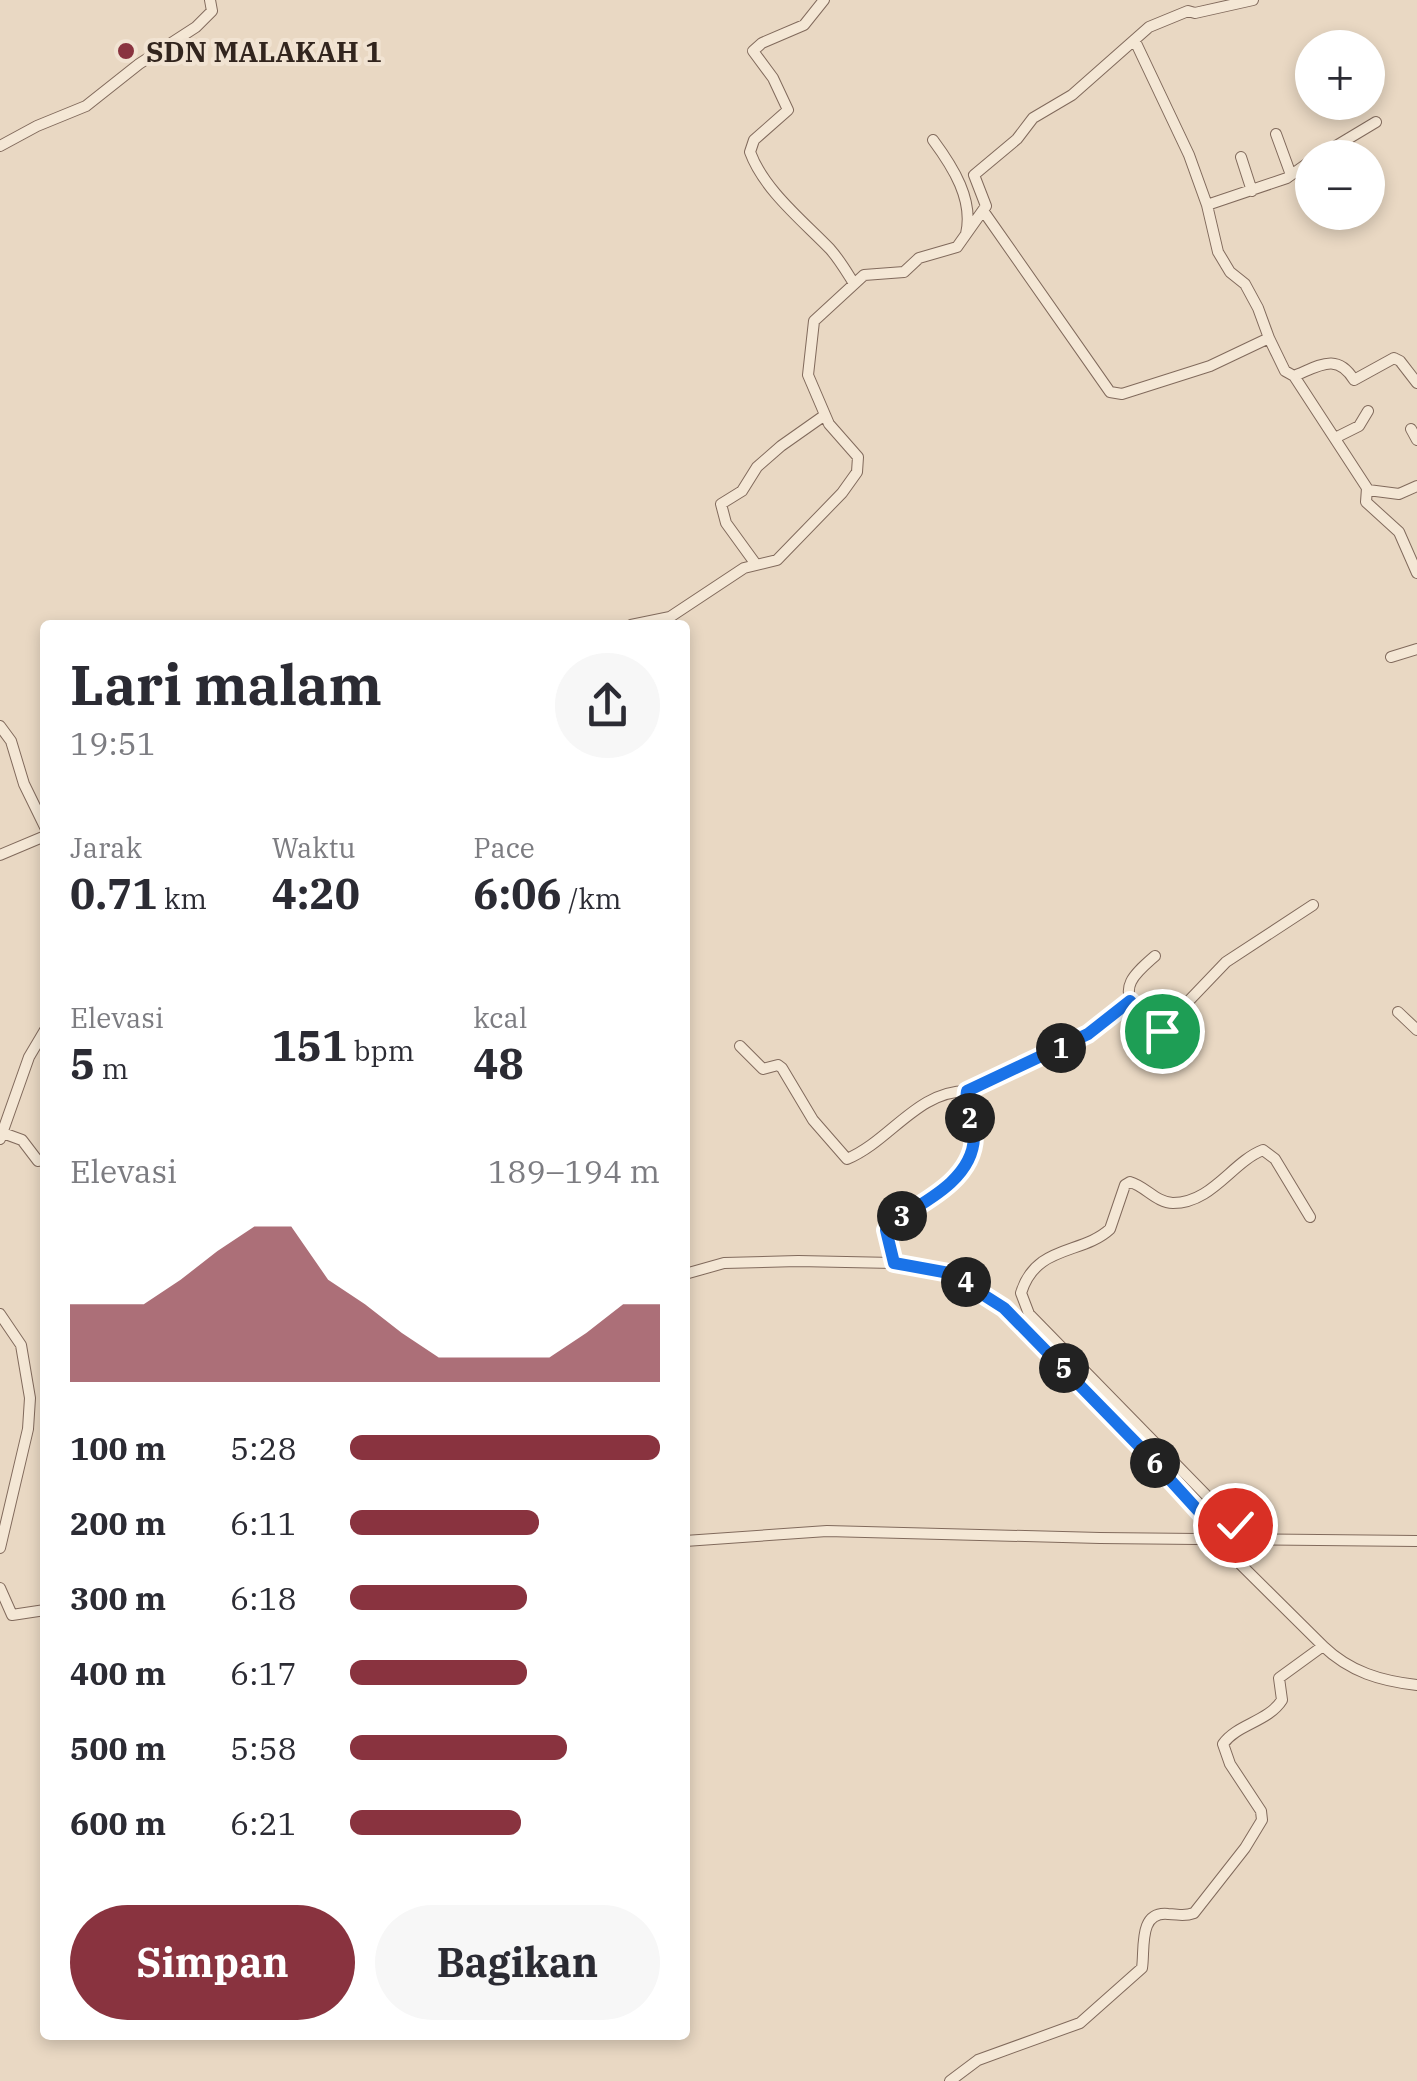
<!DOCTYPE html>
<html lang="id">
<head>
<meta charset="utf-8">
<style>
  body { margin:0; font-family:"IBM Plex Serif",serif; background:#f7f7f7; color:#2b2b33; height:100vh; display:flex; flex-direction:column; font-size:38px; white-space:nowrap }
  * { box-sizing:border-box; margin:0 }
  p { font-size:32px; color:#7c7c81 }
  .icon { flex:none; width:55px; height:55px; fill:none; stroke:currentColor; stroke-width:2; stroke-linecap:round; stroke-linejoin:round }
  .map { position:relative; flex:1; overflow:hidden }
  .sheet { position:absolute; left:40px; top:620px; width:650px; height:1420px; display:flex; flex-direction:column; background:#fff; border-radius:10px; box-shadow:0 5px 15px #0003 }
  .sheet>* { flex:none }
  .tools { position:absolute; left:1295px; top:30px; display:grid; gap:20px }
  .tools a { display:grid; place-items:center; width:90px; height:90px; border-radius:50%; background:#fff; box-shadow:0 5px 15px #0003; font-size:50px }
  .pin { position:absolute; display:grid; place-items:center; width:85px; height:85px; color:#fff; margin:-42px; border:5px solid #fff; border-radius:50%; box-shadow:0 2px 10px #0007 }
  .km { position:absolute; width:50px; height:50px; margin:-25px; border-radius:50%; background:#222; color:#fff; font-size:28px; line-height:50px; text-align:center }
  .round { display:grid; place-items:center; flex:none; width:105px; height:105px; border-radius:52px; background:#f7f7f7 }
  .summary { display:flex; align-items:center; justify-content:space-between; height:170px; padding:0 30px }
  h1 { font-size:55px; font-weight:700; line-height:75px }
  .metrics { display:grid; grid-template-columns:repeat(3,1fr); gap:15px; height:170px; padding:10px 30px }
  .metrics div { display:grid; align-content:center }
  .metrics b { font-size:42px; font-weight:700 }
  .metrics small { font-size:28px; font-weight:400 }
  .metrics p { font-size:28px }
  .chart { height:280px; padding:20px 30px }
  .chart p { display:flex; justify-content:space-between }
  .chart svg { width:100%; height:180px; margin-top:10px; fill:#89333f; opacity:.7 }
  .action { display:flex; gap:20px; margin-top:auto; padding:20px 30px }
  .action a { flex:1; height:115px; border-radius:60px; background:#89333f; color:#fff; font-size:40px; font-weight:700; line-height:115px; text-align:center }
  .action a+a { background:#f7f7f7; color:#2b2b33 }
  ul { padding:0 30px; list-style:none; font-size:32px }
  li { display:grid; grid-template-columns:160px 120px 1fr; align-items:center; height:75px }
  li i { height:25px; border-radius:12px; background:#89333f }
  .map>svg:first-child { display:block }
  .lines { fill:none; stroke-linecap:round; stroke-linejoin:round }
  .minor-casing { stroke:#816a5c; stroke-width:12 }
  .minor { stroke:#f4e7d5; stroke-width:10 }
  .route-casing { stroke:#fff; stroke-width:20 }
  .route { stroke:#1a73e8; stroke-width:12 }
  .poi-dot { fill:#89333f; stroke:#f1e3d2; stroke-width:4 }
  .labels { text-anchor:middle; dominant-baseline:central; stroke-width:8; stroke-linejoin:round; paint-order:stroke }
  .poi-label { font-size:28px; font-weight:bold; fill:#32251e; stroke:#f1e3d2; text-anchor:start }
</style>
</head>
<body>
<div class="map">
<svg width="1417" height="2081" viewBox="0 0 1417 2081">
  <rect width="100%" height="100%" fill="#e9d8c3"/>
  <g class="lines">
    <defs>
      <path id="minor" d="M824,0L804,25L762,43L753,51L773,78L788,110L754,140L750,152C764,190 803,221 830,249C839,259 846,271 853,282
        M1135,41L1189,155L1207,205
        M1276,134L1291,175
        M933,140C953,167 974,200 966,234
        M0,146L37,126L86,106L139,64L196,27L212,11L210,0
        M1241,157L1252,191
        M1316,158L1376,122
        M984,212L1110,392L1122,394L1210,366L1269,338L1285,371L1294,376C1319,366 1337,352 1354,380L1394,358L1400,361L1417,383
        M1269,338L1258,308L1245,284L1230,272L1218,252L1207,205L1287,178L1312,160
        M1294,376L1367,488L1366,502L1399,532L1417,573
        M1411,429L1417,440
        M1335,438L1359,426L1368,411
        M1368,490L1399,494L1417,486
        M755,563L726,523L721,504L742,491L757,467L781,446L825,415
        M631,625L670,617L744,568L777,560L842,493L857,472L858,457L829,424L808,375L814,321L864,275L904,272L919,258L957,247L986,206L974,175L1017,139L1033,118L1072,95L1149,27L1188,11L1195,13L1253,0
        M1391,657L1417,649
        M0,726L11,741L24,784L45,827
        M0,855L45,836
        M1155,956C1137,972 1118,986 1136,1009C1144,1018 1149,1027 1159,1032L1226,962L1313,905
        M1398,1012L1417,1030
        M740,1046L763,1069L778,1065L782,1068L813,1120L847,1159C890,1141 917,1091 967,1091
        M0,1132L22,1140L38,1161
        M0,1139L29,1057L45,1030
        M894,1263L887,1227C916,1201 972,1185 974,1138C975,1122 964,1108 967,1091L1046,1057L1088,1034L1130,1001
        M685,1274L724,1263L798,1261L894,1263L949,1273L987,1294L1038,1340L1223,1539
        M0,1314L21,1345L30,1398L28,1429L0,1548
        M1249,1539L1029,1314L1021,1293C1036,1244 1082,1255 1110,1229L1125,1185L1130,1182C1145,1186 1157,1203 1173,1203C1212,1203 1232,1162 1263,1150L1275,1159L1310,1217
        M685,1541L827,1531L1100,1538L1417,1541
        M0,1588L12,1615L45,1610
        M1323,1646C1350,1672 1381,1681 1417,1685
        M950,2081L978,2060L1080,2023L1142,1968C1145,1949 1138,1911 1168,1914C1179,1914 1183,1917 1194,1913L1245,1848L1262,1820L1261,1811L1230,1764L1223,1744C1237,1724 1268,1722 1282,1700L1279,1678L1323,1646L1215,1539"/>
    </defs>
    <use href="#minor" class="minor-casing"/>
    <use href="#minor" class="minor"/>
  </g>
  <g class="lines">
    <defs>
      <path id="route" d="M1162,1031H1154L1130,1001L1088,1034L967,1091C964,1107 975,1121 974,1137C973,1181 920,1204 889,1224L886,1230L894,1263L949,1273L1004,1308L1142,1449L1224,1539H1248L1235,1525"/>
    </defs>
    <use href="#route" class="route-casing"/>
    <use href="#route" class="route"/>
  </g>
  <circle class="poi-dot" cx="126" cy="51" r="10"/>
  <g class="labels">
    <g class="poi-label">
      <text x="146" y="51">SDN MALAKAH 1</text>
    </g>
  </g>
</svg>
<div class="tools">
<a>+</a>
<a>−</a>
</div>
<div class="pin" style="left:1162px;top:1031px;background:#1e9e55"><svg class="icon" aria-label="arrive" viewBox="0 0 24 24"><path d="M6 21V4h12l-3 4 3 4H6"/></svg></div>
<div class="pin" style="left:1235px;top:1525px;background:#d93025"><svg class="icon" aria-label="check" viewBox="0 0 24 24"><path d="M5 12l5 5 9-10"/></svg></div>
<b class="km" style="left:1061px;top:1048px">1</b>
<b class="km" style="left:970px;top:1118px">2</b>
<b class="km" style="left:902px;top:1216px">3</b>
<b class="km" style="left:966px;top:1282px">4</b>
<b class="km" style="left:1064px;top:1368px">5</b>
<b class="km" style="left:1155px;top:1463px">6</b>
<section class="sheet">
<div class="summary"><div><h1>Lari malam</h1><p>19:51</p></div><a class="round"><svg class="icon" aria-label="share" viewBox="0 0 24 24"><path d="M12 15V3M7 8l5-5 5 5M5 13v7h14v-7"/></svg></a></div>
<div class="metrics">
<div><p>Jarak</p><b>0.71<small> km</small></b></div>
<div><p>Waktu</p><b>4:20</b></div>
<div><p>Pace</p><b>6:06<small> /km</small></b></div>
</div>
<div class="metrics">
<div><p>Elevasi</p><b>5<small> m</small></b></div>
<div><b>151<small> bpm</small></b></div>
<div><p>kcal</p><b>48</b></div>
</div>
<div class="chart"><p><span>Elevasi</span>189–194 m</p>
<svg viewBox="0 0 160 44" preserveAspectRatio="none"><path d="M0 44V25L10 25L20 25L30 19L40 12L50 6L60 6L70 19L80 25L90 32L100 38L110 38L120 38L130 38L140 32L150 25L160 25V44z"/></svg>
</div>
<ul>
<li><b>100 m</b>5:28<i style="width:100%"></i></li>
<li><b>200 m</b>6:11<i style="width:61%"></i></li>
<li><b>300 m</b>6:18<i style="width:57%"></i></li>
<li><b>400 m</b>6:17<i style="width:57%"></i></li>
<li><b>500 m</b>5:58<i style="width:70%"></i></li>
<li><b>600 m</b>6:21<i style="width:55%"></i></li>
</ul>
<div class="action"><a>Simpan</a><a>Bagikan</a></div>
</section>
</div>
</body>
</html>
